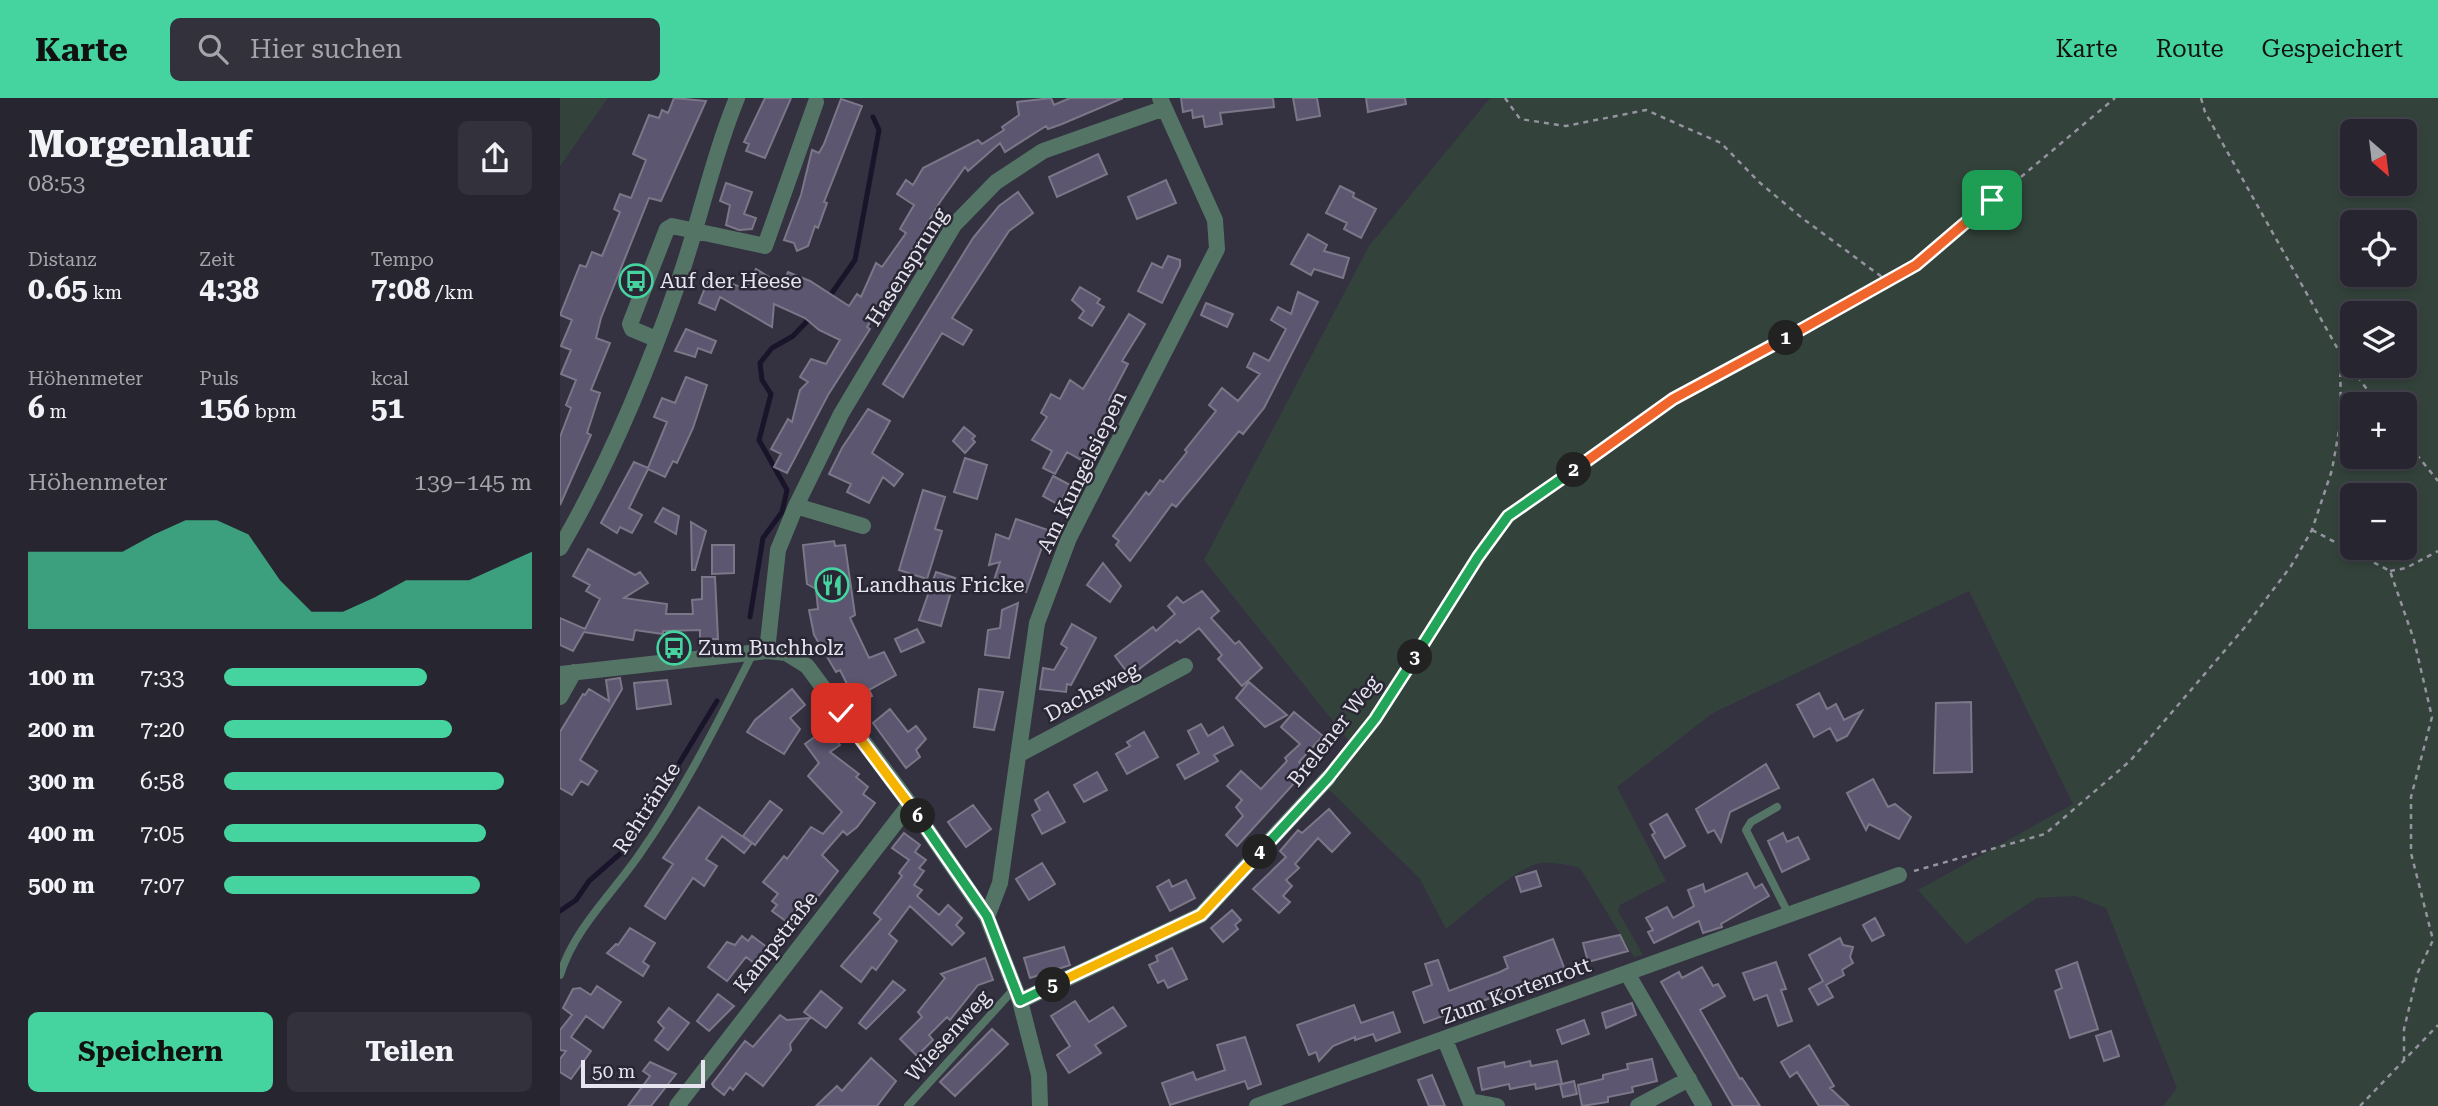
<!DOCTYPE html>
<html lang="de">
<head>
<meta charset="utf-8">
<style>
  body { margin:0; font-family:"Roboto Serif",serif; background:#33313c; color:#f1f3f6; height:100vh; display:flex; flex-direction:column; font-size:26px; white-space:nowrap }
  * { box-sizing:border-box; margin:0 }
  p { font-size:23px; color:#a4a5ab }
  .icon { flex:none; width:38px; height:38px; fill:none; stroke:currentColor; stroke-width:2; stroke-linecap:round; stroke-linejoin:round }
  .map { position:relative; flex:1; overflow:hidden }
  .drawer { display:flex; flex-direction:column; background:#272530; width:560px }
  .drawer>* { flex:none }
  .needle { width:46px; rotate:152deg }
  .tools { position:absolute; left:1780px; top:21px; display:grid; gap:14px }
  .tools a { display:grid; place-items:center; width:77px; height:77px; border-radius:10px; background:#272530; box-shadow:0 4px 10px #0003,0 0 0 2px #43424c; font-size:35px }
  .scale { position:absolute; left:21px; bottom:18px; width:124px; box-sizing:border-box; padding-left:7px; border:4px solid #e6e4ee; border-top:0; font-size:19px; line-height:24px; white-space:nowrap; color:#e6e4ee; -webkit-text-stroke:5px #2a2735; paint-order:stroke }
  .pin { position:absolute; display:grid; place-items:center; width:60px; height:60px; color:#fff; margin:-30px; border-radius:14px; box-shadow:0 4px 10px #0006 }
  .km { position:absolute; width:35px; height:35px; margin:-18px; border-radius:50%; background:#222; color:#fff; font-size:19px; line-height:35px; text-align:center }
  .round { display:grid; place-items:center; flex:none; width:74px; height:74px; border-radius:10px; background:#33313c }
  .summary { display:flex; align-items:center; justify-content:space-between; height:119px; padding:0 28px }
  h1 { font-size:38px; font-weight:700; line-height:52px }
  .metrics { display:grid; grid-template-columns:repeat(3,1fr); gap:10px; height:119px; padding:7px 28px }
  .metrics div { display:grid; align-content:center }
  .metrics b { font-size:30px; font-weight:700 }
  .metrics small { font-size:19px; font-weight:400 }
  .metrics p { font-size:19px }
  .chart { height:196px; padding:14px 28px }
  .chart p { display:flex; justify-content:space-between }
  .chart svg { width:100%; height:126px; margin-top:7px; fill:#45d49f; opacity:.7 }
  .action { display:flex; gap:14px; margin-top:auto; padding:14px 28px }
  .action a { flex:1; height:80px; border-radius:10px; background:#45d49f; color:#111; font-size:28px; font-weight:700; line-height:80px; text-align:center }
  .action a+a { background:#33313c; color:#f1f3f6 }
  ul { padding:0 28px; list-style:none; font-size:23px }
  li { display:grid; grid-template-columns:112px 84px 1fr; align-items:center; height:52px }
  li i { height:18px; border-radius:9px; background:#45d49f }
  header { display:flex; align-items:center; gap:42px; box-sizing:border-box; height:98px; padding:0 35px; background:#45d49f; color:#111 }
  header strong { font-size:33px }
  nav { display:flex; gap:38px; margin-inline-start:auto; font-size:24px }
  .search { width:490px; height:63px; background:#33313c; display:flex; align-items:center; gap:18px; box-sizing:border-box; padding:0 24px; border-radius:10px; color:#a4a5ab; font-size:26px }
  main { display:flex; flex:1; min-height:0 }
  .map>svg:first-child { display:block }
  .green { fill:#33433b; fill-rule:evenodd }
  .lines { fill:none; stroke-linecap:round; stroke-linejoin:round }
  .stream { stroke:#191429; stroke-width:5 }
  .building { fill:#5c5670; stroke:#7b7788; stroke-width:2 }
  .path { stroke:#95939f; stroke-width:2.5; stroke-dasharray:5 5; stroke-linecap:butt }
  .lane { stroke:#547566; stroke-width:8 }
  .street { stroke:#547566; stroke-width:16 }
  .split-1-casing { stroke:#fff; stroke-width:14 }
  .split-2-casing { stroke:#fff; stroke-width:14 }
  .split-3-casing { stroke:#fff; stroke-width:14 }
  .split-4-casing { stroke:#fff; stroke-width:14 }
  .split-5-casing { stroke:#fff; stroke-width:14 }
  .split-6-casing { stroke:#fff; stroke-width:14 }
  .split-7-casing { stroke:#fff; stroke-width:14 }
  .split-1 { stroke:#f0652b; stroke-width:9 }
  .split-2 { stroke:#f0652b; stroke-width:9 }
  .split-3 { stroke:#22a559; stroke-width:9 }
  .split-4 { stroke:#22a559; stroke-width:9 }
  .split-5 { stroke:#f5b400; stroke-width:9 }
  .split-6 { stroke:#22a559; stroke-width:9 }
  .split-7 { stroke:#f5b400; stroke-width:9 }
  .labels { text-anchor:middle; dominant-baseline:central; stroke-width:5; stroke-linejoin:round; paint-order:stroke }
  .street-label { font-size:21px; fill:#e6e4ee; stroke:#2a2735 }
  .poi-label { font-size:21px; fill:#e6e4ee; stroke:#2a2735; text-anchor:start }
</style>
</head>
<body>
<header>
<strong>Karte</strong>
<div class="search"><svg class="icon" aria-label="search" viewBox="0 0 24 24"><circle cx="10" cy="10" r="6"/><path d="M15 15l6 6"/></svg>Hier suchen</div>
<nav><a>Karte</a><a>Route</a><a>Gespeichert</a></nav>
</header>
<main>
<section class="drawer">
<div class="summary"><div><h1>Morgenlauf</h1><p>08:53</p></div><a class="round"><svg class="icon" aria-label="share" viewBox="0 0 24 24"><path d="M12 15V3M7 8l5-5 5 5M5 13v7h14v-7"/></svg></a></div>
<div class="metrics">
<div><p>Distanz</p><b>0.65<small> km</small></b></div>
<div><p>Zeit</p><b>4:38</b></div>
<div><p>Tempo</p><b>7:08<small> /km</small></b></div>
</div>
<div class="metrics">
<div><p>Höhenmeter</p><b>6<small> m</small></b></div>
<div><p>Puls</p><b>156<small> bpm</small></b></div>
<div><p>kcal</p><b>51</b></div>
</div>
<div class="chart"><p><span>Höhenmeter</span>139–145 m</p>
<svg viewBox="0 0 160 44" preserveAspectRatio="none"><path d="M0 44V17L10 17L20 17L30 17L40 11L50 6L60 6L70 11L80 27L90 38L100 38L110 33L120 27L130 27L140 27L150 22L160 17V44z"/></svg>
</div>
<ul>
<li><b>100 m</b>7:33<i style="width:66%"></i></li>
<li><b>200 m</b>7:20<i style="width:74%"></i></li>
<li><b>300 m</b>6:58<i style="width:91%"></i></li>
<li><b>400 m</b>7:05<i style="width:85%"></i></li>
<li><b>500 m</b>7:07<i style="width:83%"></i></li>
</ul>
<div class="action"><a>Speichern</a><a>Teilen</a></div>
</section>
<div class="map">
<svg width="1878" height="1008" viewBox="0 0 1878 1008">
  <rect width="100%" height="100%" fill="#343140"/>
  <path class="green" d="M0,0H48L0,68Z
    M930,0H1878V1008H1603L1617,990L1546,810L1515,798L1477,800L1406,846L1358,792L1513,706L1409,493L1153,615L1057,689L1106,783L1060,807L1058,813L1083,857L1074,859L1020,770C1009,767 994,764 982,765C960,766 905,816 886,831L860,781L757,680L789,643L644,462L809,148ZM1792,33H1844V86H1792ZM1792,124H1844V177H1792ZM1792,215H1844V268H1792ZM1792,306H1844V359H1792ZM1792,397H1844V450H1792Z"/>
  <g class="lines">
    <path class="stream" d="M267,202L295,162L319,32L313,19
      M190,519L203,440L222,414L227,392L199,342L211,296L202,282L200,265L212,250L233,238L253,217
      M0,813L16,802L29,783L69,748L157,603"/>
  </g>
  <path class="building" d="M114,0L146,3L101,103L89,100L41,220L36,240L50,245L31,292L40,295L27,335L31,337L0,407V339L11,310L6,307L16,282L1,276L11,252L1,248L12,222L0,217L20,167L26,169L32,154L42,158L60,114L54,111L60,96L71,100L86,62L73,56L89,17L99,20L102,12L108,15Z
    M205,0H231L205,60L186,53L189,46L184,44Z
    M491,0L494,7L510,0H563L502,26L488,31L486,28L445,54L440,45L408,73L405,69L380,104L350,155L340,179L307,229L310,231L268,297L227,375L214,369L221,356L211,351L228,321L232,324L240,292L248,284L240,279L251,261L266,266L280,242L259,232L245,220L214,206L212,229L160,199L155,212L139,205L150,177L185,191L196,171L222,187L228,174L250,183L289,208L297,196L301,199L316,165L322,169L346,135L340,131L354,107L337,96L346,82L353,87L363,70L418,42L422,46L444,32L442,29L459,17L457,4Z
    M621,0H713L714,9L660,15L662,26L645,29L643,18L633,20L632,12L623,14Z
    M733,0H757L760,18L737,22Z
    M806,0H845L846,6L808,14Z
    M281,1L302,8L264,104L267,105L258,130L255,128L248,148L237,153L234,145L224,142L241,97L252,52L259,55L264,46Z
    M538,56L547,76L497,99L489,79Z
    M606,82L616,105L577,121L568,99Z
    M166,85L192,94L184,116L196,120L192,131L179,132L166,127L170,107L160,103Z
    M780,88L794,95L793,99L816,111L801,140L784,131L787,125L766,115Z
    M458,94L473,115L449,133L392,220L412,232L403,247L382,235L343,299L323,286L413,140L439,108Z
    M748,136L767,147L764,153L789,160L783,180L754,171L751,177L731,166Z
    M608,158L620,162V168L602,205L578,193L592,165L602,170Z
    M520,189L540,201L537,205L544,209L532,228L519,220L524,213L512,202Z
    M738,194L758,204L704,310L683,336L679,333L616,409L612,406L570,463L556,447L559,443L553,438L586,394L589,397L600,382L603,384L627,354L625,352L656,313L649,307L662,290L678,303L700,276L687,269L694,255L709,263L726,231L711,222L718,209L731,216Z
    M646,205L673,216L667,229L641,217Z
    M569,216L585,226L562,263L568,266L549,302L553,304L523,363L507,354L495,376L483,370L492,353L472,342L487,319L481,315L491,296L500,301L510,282L523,291Z
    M126,231L156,243L151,255L138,250L135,259L115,253Z
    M126,279L147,287L133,330L117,365L113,363L105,379L88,371L69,410L82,417L72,435L60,429L57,435L41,425L74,364L88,370L107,324L94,319L102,300L115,305Z
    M308,311L330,323L312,355L343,376L334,388L323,379L309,405L287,394L291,386L269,376L282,350Z
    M404,329L415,338L412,341L415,344L405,355L393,343Z
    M405,360L427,367L417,401L394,394Z
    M493,378L510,387L499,407L483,398Z
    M363,392L385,399L375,431L382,433L367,481L339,472Z
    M103,410L119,418L116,436L95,424Z
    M456,421L488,432L466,494L434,482L440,464L429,467L436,436L449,441Z
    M131,424L146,433L135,472H132Z
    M274,443L275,448L285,447L295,517L290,520L309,560L324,554L336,577L309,592L312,598L297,606L280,572L276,574L254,537L249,512L258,511L256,491L247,486L243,447Z
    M152,447H174V475L152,476Z
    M28,451L75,477L80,474L88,485L64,500L107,506L106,516H133L132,502L142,501V479H155L158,541H140V532L103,533V536L75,532L73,542L24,534L13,553L0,547V520L25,531L40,501L26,493L30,487L13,478Z
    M543,465L561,488L550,504L527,487Z
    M376,474L395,480L381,528L359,522Z
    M642,493L659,513L651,520L675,546L679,543L702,570L682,588L658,561L662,557L639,530L620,545L617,542L570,578L555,558L593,529L596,533L615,516L608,508L617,499L623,505Z
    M458,505L449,560L425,557L428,532L440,530L442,512Z
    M512,526L536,540L511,587L507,586L506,594L480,591L483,570L494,572L507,550L501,546Z
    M357,531L364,544L341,554L335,541Z
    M60,580L62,591L20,662L37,673L28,687L21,683L12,697L0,690V634L23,596L25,597L29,591L49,603L46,582Z
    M107,582L111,606L77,611L74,585Z
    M689,584L727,617L705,629L676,600Z
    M232,591L245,607L230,620L240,631L224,656L187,634L195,622Z
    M419,591L443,594L434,632L414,629Z
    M1259,595L1267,611L1276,606L1284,622L1302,613L1287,638L1277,643L1270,630L1254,639L1237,607Z
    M1411,604L1412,674L1374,675L1376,605Z
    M330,611L348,634L356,628L366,641L356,652L360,659L346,670L313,625Z
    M734,614L763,638L739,664L747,671L677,748L666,737L683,718L676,709L682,702L667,688L681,673L701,691L727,663L725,660L740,646L721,629Z
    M641,626L648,638L663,629L673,647L654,657L658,663L625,681L617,667L639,655L628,633Z
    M267,630L280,647L270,654L299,676L296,679L308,689L303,696L315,705L297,729L287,737L283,733L262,757L278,773L234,829L212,813L217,807L212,803L218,796L203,784L224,758L227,761L251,729L263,736L282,714L248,678L259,665L245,646Z
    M584,634L598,659L567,676L556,656L570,648L567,644Z
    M1206,666L1219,690L1170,714L1161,744L1154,732L1148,735L1136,711Z
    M537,674L547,692L524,704L514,687Z
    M1313,681L1328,709L1335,706L1351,719L1339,741L1309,726L1306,732L1287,695Z
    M488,694L505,724L482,736L472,717L480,712L475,702Z
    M210,703L222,712L195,747L183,738Z
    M413,707L431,731L406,749L388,724Z
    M139,709L192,745L184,755L162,738L146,761L157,768L144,788L133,780L105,821L85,808L113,766L103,760Z
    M769,711L790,735L772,754L758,740L735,766L739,770L726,782L732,788L723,798L730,804L719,815L693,791L726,759L720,753L738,732L742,735Z
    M1107,716L1125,748L1105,760L1092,737L1095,735L1090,726Z
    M344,735L360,747L355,754L366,762L359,770L364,773L354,787L362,792L357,798L379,817L388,807L402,820L396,827L404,835L392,847L350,808L329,836L337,843L316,872L312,869L301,884L281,868L321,821L314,815L342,778L339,775L349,762L332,750Z
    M1223,735L1227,744L1238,739L1249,761L1222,774L1208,743Z
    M482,765L495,786L469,802L456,781Z
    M976,773L981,788L961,794L956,779Z
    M1187,775L1195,790L1202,786L1209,798L1161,826L1162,829L1143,835L1139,823L1094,845L1088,834L1093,832L1086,820L1107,809L1113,820L1134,808L1128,792L1143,786L1145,794Z
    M609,782L612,789L626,782L635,800L610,813L597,789Z
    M672,812L681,822L675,827L678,831L663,844L651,830Z
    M1315,820L1324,837L1312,843L1303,827Z
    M70,830L95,845L83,864L89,868L83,878L47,855L56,846L58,847Z
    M1060,837L1068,853L1028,864L1023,845Z
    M182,838L188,843L192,838L215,855L202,871L186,859L167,883L148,869L167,844L175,847Z
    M1280,840L1283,847L1293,849L1290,859L1293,865L1282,872L1284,877L1266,887L1273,899L1258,907L1249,891L1263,883L1249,857Z
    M993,841L1005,872L864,925L853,894L872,887L865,866L878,862L889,893L940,874L948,870L944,859Z
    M504,849L510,867L470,880L464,860Z
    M612,850L627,881L608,890L604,882L598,885L589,867L598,863L596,858Z
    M425,860L433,882L418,887L390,922L387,919L369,937L373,942L357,958L340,941L362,919L358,914L385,880L381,876Z
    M1216,864L1226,891L1221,892L1232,923L1218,928L1207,897L1194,902L1183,875Z
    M1517,864L1538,931L1510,940L1495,893L1502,890L1496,872Z
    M1142,869L1153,888L1158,886L1165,898L1140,912L1180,981L1182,980L1200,1008H1173L1101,884L1119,874L1122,880Z
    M333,883L345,892L306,931L299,925Z
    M37,888L61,904L43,930L26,918L11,939L31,953L11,981L0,974V961L6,953L0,952V932L12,917L3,910L13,891L20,890L31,897Z
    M261,893L282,910L266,930L244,914Z
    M158,896L174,908L149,933L137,923Z
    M515,903L529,924L553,909L566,928L535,947L541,955L509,975L497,957L510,948L491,918Z
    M1072,905L1076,917L1046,930L1042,915Z
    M794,907L801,925L833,914L840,934L816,943L813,936L795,942V939L773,948L759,963L756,954L749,957L737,927Z
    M109,910L129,925L108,952L95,942L104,930L98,924Z
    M220,917L227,922L250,920L230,946L231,952L203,988L186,975L173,992L170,989L164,997L154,989L152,986L185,943L193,949Z
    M1024,922L1029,936L1002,946L997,932Z
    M432,931L448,946L395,998L380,984Z
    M1551,933L1559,958L1544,963L1536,938Z
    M685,939L701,986L688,991L685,983L610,1007L602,985L633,974L636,982L665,972L657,947Z
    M1249,947L1274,988L1270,990L1289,1008H1259L1237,974L1230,979L1221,964Z
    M311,960L336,983L317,1008H256L277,988L282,993Z
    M1092,961L1097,983L1072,989L1073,994L1048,999V1004L1022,1008L1018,987L1043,981V977L1068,971L1067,966Z
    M970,963L971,968L997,963L1002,986L1014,983L1017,996L1003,999L1000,986L976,991L975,986L950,991L949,986L922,992L918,970L944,964L945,969Z
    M90,964L116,976L91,1008H68L90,978L83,973Z
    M872,977L885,1008H869L858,982Z"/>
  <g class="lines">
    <path class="path" d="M945,0L960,21L1006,28L1086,12L1161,45L1199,84L1242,120L1326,182
      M1641,0L1645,14L1780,255L1818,306
      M1844,341L1878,383
      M1752,432L1830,473L1854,542L1872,619L1851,699V755L1873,842L1858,874L1844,931V962
      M1830,473L1846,470L1878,453
      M777,668L815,621L918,459L948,418L1113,301L1356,167L1555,0
      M1354,773L1485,736L1570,663L1685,529L1731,468L1752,432L1772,372L1781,321L1780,255
      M1800,1008L1878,927"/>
    <path class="lane" d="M1217,709L1191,724L1186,732L1229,817
      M0,877C14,831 52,796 79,757C124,693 158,624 193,555
      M348,1008L454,891"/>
    <path class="street" d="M96,241L72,231L70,226L107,131L112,128L205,148L256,4
      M236,408L303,428
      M0,450C48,368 86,277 117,188C139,126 152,61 177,0
      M207,553L218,452L236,408L281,316L394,127L436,84L483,53L602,11
      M0,576L207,553L226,555L247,568L350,706L427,819L460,903L479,977L480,1008
      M0,599L14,574
      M458,657L625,568
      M427,819L440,785L477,525L509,440L657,151L655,122L600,0
      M1067,875L1144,1008
      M460,903L641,817L768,680
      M885,942L912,1008
      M910,1003L937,1008
      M117,1008L350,706
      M697,1008L1339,777
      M1078,1008L1129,981"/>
  </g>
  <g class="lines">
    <defs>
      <path id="split-1" d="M1226,240L1356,167L1432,102"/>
      <path id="split-2" d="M1014,372L1113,301L1226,240"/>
      <path id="split-3" d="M855,559L918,459L948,418L1014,372"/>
      <path id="split-4" d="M700,754L768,680L815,621L855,559"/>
      <path id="split-5" d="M493,887L641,817L700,754"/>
      <path id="split-6" d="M358,718L427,818L460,903L493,887"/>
      <path id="split-7" d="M281,615L358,718"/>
    </defs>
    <use href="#split-1" class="split-1-casing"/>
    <use href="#split-2" class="split-2-casing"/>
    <use href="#split-3" class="split-3-casing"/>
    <use href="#split-4" class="split-4-casing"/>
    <use href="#split-5" class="split-5-casing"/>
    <use href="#split-6" class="split-6-casing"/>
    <use href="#split-7" class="split-7-casing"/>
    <use href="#split-1" class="split-1"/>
    <use href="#split-2" class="split-2"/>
    <use href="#split-3" class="split-3"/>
    <use href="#split-4" class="split-4"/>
    <use href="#split-5" class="split-5"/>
    <use href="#split-6" class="split-6"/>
    <use href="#split-7" class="split-7"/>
  </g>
  <defs>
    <symbol id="bus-ring" viewBox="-11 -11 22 22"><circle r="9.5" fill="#2a2735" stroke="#45d49f" stroke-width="1.5"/><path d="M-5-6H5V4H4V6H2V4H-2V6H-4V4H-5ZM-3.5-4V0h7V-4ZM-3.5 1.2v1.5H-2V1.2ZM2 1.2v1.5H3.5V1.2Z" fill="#45d49f"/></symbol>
    <symbol id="restaurant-ring" viewBox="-11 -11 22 22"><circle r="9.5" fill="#2a2735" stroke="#45d49f" stroke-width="1.5"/><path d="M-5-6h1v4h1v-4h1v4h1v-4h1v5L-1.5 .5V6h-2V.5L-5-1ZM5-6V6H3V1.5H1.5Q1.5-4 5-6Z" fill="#45d49f"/></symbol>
  </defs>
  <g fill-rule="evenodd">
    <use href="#bus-ring" x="57" y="164" width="38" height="38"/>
    <use href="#restaurant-ring" x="253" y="468" width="38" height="38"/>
    <use href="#bus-ring" x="95" y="531" width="38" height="38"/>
  </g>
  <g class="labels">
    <g class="street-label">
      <text transform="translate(347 169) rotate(-58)">Hasensprung</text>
      <text transform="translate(522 374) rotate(-64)">Am Kungelsiepen</text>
      <text transform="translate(532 594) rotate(-28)">Dachsweg</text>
      <text transform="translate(774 633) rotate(-52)">Brelener Weg</text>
      <text transform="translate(87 710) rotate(-57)">Rehtränke</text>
      <text transform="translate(216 844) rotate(-52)">Kampstraße</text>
      <text transform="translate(956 893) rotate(-20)">Zum Kortenrott</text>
      <text transform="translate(388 938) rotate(-48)">Wiesenweg</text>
    </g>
    <g class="poi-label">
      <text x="100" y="183">Auf der Heese</text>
      <text x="296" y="487">Landhaus Fricke</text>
      <text x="138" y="550">Zum Buchholz</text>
    </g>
  </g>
</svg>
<div class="tools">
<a><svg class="needle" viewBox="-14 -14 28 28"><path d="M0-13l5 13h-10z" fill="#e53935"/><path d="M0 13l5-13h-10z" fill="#a4a5ab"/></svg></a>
<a><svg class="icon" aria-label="locate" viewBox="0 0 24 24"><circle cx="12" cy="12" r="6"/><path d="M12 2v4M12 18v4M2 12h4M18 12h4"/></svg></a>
<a><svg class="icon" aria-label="layers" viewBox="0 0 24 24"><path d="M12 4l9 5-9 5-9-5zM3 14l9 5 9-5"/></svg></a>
<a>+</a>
<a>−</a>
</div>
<div class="scale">50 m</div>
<div class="pin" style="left:1432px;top:102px;background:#1e9e55"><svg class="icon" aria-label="arrive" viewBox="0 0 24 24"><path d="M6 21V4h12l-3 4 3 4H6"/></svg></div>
<div class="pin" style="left:281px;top:615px;background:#d93025"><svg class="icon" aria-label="check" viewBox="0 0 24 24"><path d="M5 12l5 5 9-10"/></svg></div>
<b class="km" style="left:1226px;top:240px">1</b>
<b class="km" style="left:1014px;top:372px">2</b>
<b class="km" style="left:855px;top:559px">3</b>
<b class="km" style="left:700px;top:754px">4</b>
<b class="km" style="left:493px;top:887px">5</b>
<b class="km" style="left:358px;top:718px">6</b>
</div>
</main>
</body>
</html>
